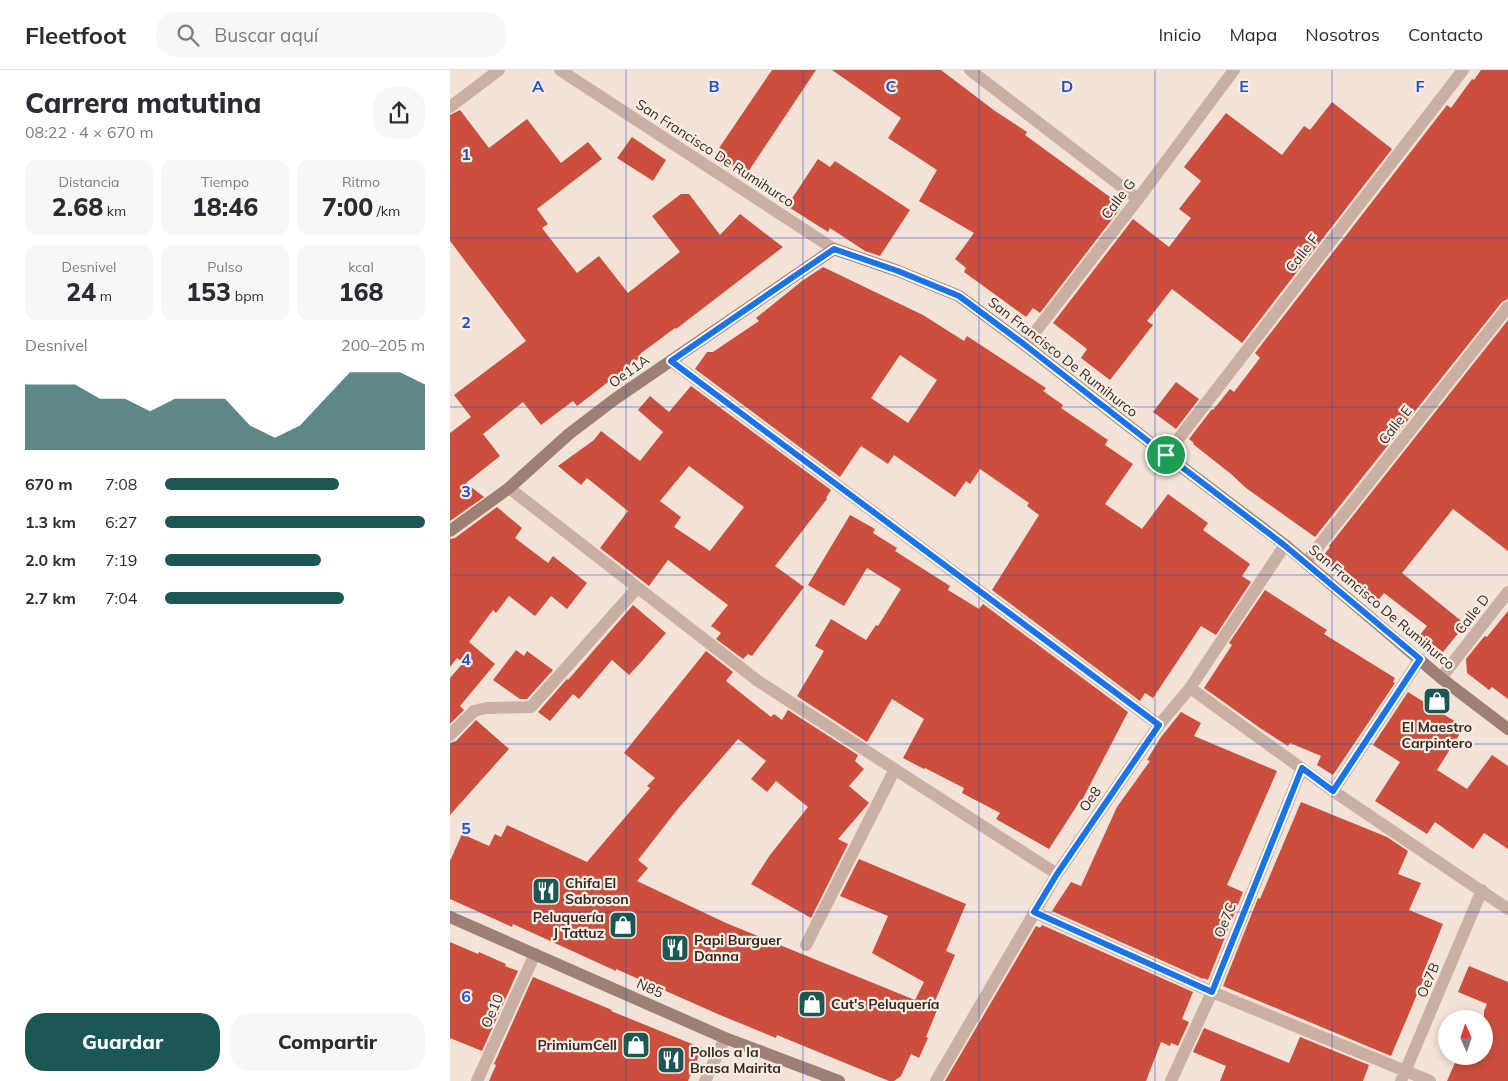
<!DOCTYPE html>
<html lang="es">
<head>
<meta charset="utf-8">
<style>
  body { margin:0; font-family:Mulish,sans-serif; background:#f7f7f7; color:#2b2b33; height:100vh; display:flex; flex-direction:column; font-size:19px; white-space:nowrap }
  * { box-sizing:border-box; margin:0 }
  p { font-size:16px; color:#7c7c81 }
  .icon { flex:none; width:28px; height:28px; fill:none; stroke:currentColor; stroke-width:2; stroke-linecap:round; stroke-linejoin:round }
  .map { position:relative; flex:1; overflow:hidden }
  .sheet { display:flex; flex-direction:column; background:#fff; width:450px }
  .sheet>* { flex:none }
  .needle { width:32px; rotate:357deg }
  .buttons { position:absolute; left:988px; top:940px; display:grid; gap:10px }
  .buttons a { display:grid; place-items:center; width:55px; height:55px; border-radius:50%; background:#fff; box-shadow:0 2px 8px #0003; font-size:25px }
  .pin { position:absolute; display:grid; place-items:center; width:42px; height:42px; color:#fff; margin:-21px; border:2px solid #fff; border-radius:50%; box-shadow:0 1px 5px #0007 }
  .round { display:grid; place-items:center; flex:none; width:52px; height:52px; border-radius:20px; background:#f7f7f7 }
  .summary { display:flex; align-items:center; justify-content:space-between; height:85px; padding:0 25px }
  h1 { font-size:28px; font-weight:800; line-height:38px }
  .metrics { display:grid; grid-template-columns:repeat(3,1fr); gap:8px; height:85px; padding:5px 25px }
  .metrics div { display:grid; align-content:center; border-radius:12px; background:#f7f7f7; text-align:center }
  .metrics b { font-size:25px; font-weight:800 }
  .metrics small { font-size:14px; font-weight:400 }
  .metrics p { font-size:14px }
  .chart { height:140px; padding:10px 25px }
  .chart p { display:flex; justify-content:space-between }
  .chart svg { width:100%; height:90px; margin-top:5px; fill:#1a5755; opacity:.7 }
  .primary-button { display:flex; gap:10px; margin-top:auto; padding:10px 25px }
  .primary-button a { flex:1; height:58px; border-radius:20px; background:#1a5755; color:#fff; font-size:20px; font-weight:800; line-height:58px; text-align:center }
  .primary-button a+a { background:#f7f7f7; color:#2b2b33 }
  ul { padding:0 25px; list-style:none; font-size:16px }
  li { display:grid; grid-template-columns:80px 60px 1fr; align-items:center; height:38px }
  li i { height:12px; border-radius:6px; background:#1a5755 }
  header { display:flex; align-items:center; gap:30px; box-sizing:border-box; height:70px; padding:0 25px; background:#fff; border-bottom:1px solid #e1e1e2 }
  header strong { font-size:24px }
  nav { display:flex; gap:28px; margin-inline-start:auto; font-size:18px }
  .search { width:350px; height:45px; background:#f7f7f7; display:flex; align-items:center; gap:12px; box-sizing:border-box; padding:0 18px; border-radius:20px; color:#7c7c81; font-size:19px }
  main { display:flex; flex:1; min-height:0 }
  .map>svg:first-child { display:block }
  .building { fill:#cb4f3c; fill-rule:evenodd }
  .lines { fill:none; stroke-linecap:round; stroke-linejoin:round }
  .lane { stroke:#cab0a3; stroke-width:12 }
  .street { stroke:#cab0a3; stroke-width:12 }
  .secondary { stroke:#9d7f74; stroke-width:12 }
  .route-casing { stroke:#fff; stroke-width:10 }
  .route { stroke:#1a73e8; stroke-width:6 }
  .grid { fill:none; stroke:#1d4ed8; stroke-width:1; stroke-opacity:0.55 }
  .labels { text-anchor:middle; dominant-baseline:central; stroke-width:4.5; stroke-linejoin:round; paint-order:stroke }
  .street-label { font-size:14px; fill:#352825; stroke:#faede3 }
  .poi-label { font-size:14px; font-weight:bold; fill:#352825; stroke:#faede3; text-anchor:start }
  .grid-label { font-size:16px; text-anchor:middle; font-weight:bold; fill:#1d4ed8; stroke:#faede3; stroke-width:4.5; stroke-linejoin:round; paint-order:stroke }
</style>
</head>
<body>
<header>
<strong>Fleetfoot</strong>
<div class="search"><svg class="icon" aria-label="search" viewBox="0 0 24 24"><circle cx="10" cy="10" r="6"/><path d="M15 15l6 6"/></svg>Buscar aquí</div>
<nav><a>Inicio</a><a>Mapa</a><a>Nosotros</a><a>Contacto</a></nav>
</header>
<main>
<section class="sheet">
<div class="summary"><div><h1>Carrera matutina</h1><p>08:22 · 4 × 670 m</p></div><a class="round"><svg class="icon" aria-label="share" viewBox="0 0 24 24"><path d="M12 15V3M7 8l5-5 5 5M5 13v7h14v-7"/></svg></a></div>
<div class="metrics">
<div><p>Distancia</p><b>2.68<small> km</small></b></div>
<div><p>Tiempo</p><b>18:46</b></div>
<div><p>Ritmo</p><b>7:00<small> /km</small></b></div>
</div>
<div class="metrics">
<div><p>Desnivel</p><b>24<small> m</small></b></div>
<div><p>Pulso</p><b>153<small> bpm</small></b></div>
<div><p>kcal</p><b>168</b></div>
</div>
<div class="chart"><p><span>Desnivel</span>200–205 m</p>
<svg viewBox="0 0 160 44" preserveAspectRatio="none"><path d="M0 44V12L10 12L20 12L30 19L40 19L50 25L60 19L70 19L80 19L90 32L100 38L110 32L120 19L130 6L140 6L150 6L160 12V44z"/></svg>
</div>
<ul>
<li><b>670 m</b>7:08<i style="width:67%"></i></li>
<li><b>1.3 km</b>6:27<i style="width:100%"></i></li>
<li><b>2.0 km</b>7:19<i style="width:60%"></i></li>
<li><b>2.7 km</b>7:04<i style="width:69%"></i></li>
</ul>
<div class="primary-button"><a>Guardar</a><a>Compartir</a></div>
</section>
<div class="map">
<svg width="1058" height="1011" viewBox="0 0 1058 1011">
  <rect width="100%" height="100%" fill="#f2e2d7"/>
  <path class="building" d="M322,0H366L296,105L265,84Z
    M382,0H491L545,41L577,62L575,65L664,130L661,132L670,139L590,243L583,238L576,247L514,202L516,198L505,189L524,163L469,131L487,100L438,68L451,48Z
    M1031,0H1058V229L1052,232L865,467L796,418L781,404L743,374L744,373L739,369L762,339L763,340L780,319L784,322L810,288L805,283L997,35L1001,38L1022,9L1024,10Z
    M882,32L942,79L792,273L722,219L697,251L703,255L660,310L631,288L637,279L603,253L683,149L719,177L741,148L729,139L751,111L734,97L776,43L832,85L854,56L860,60Z
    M10,40L39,78L77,49L111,93L138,72L152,89L87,139L98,154L92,158L127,203L149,186L178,223L230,182L202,146L231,124H239L270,165L290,144L333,177L226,259L225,258L190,284L192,286L127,336L123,331L91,355L73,332L33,364L50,386L16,413L34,427L0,451V363L21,347L4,325L76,271L0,171V45Z
    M182,67L216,90L203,111L167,88Z
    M368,89L380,97L385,91L460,140L430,186L415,181L380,158L378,162L337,136Z
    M373,197L473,245L514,271L517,266L596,318L593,321L613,335L611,338L658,370L655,375L683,394L655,434L692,459L718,424L758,453L753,460L800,494L792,506L801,512L766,565L751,556L703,628L695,623L690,631L542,520L589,445L577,436L579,433L530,399L520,414L516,411L505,427L444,385L438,394L411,376L390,407L245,299L257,282H263L309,251L306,248L352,211ZM450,285L487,310L458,353L421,328Z
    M1058,250V481L1003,439L952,503L1020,558L1015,564V555L993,582L970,565L977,556L934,523L927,532L871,489L880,477L879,476Z
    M726,312L749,329L726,359L703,342Z
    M241,316L381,420L376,428L377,429L325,496L354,517L302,586L298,584L293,589L266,569L271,563L261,556L278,535L218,490L199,516L150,478L178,441L137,408L131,415L108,396L144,370L151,361L190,391L213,362L188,340L200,326L219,342ZM239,396L294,437L260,481L224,457L231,447L210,431Z
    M47,437L72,458L65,468L98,493L103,486L137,513L117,539L101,526L85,546L59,526L46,543L43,540L19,572L45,594L10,636L14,640L0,654V608L13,593L7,588L0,597V469L5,468Z
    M400,445L425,459L423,463L447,478L445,481L500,516L498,520L529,539L533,534L678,642L631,732L630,731L599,779L546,749L550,743L512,723L514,718L475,698L474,699L453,688L474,649L442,629L417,672L347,626L374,581L365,576L381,549L416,570L426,555L428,556L451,519L417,498L394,536L358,515Z
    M815,520L877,560L874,564L945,608L943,612L945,613L883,705L867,695L871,686L840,673L838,676L810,658L754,618L782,575L779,573Z
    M183,535L216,563L192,591L179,605L162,590L129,629L123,624L100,651L88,642L117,609L118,610Z
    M1058,541V629L1042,617L1039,620L1017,603L1016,589L1033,568L1035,566L1037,567Z
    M66,580L74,586L77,581L103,600L77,629H70L43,610Z
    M256,581L283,602L276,611L321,647L324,644L332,650L338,640L408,685L405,691L414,699L399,716L419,733L388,769L398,774L361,848L301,814L320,785L358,737L326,711L317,722L301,709L316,691L288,669L227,740L188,790L198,798L187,811L276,853L465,930L474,912L422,883L438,846L390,826L409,789L516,834L496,881L505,885L482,938L487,940L476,967L478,968L469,988L461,984L451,1006L444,1011H439L327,965L326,968L270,945L166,899V901L63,854L62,857L0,829V791L12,764L39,776L45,764L51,767L57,755L137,792L200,718L197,716L205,708L174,683Z
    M958,622L1014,657L987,700L1017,719L1042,685L1058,696V779L1034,763L1023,779L985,752L977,764L925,731L950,692L923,675Z
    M731,642L751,653L744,666L827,701L777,815L793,822L758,910L753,908V909L602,841L621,812L631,816L667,737L700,691L697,690L711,667Z
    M26,650L59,679L0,745V673L6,671Z
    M851,732L937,767L958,781L948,804L971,813L959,840L993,854L972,906L974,908L941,986L773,916L808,828L810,829Z
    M592,855L743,922L732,949L739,952L728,976L721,973L720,976L711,972L696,1011H495L586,856L590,858Z
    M0,872L28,884L29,882L56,894L55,896L68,901L32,981L0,968Z
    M1019,896L1058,912V1011H997L1008,986H1034V941L1037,934L1008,922Z
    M83,907L162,940L161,941L252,978L238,1011H39L46,995L44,994Z
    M754,958L839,993L850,967L919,995L913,1011H770L776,996L743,982Z"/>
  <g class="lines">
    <path class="lane" d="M356,875L445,699"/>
    <path class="street" d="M110,0L384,179
      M520,0L688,129
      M0,37L49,0
      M575,275L688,129L784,0
      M221,291L709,655
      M716,385L1013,0
      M59,418L308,611L607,804
      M856,492L1058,237
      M991,608L1058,522
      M740,618L883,721L1058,839
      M0,665L24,641L36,638L81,637L187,518
      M883,721L970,589
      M584,842L762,922L980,1011
      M27,1011L85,884
      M255,1011L275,968
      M486,1011L607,804L709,655L740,618L835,475
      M721,1011L762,922L852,698
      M951,1011L1032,820"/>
    <path class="secondary" d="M0,461L59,418L119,364L165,329L384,179L448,201L509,226L575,275L716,385L835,475L991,608L1058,659
      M0,847L275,968L389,1011"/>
  </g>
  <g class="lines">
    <defs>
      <path id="route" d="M384,179L448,201L509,226L575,275L716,385L834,475L970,589L883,721L852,698L762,922L584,842L607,804L709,655L221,291Z"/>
    </defs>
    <use href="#route" class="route-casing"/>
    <use href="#route" class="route"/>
  </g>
  <path class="grid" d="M176,0V1011M353,0V1011M529,0V1011M705,0V1011M882,0V1011M0,168H1058M0,337H1058M0,505H1058M0,674H1058M0,842H1058"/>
  <defs>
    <symbol id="shop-square" viewBox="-11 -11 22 22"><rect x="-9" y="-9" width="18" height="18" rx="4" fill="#1a5755" stroke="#faede3"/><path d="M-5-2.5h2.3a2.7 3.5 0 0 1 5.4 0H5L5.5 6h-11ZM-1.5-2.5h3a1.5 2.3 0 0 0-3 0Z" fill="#fff"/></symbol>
    <symbol id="restaurant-square" viewBox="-11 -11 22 22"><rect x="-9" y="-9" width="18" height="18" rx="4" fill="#1a5755" stroke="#faede3"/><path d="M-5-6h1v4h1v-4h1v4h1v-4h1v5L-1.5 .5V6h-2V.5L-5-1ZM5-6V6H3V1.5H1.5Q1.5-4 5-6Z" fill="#fff"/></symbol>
  </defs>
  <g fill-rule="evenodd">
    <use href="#shop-square" x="971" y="615" width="32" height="32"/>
    <use href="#restaurant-square" x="80" y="805" width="32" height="32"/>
    <use href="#shop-square" x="157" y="839" width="32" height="32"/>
    <use href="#restaurant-square" x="209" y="862" width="32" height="32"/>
    <use href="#shop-square" x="346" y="918" width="32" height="32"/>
    <use href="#shop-square" x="170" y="959" width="32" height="32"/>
    <use href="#restaurant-square" x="205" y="974" width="32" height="32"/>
  </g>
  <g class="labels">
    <g class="street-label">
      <text transform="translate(265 83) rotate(33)">San Francisco De Rumihurco</text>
      <text transform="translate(668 129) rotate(-53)">Calle G</text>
      <text transform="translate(852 183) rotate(-52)">Calle F</text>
      <text transform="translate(613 287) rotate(38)">San Francisco De Rumihurco</text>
      <text transform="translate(179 301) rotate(-35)">Oe11A</text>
      <text transform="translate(945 355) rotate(-52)">Calle E</text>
      <text transform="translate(932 537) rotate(40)">San Francisco De Rumihurco</text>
      <text transform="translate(1022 544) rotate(-52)">Calle D</text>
      <text transform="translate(640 729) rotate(-55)">Oe8</text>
      <text transform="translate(775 850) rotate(-68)">Oe7C</text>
      <text transform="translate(978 910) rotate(-67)">Oe7B</text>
      <text transform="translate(200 918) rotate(24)">N85</text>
      <text transform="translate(42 941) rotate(-66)">Oe10</text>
    </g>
    <g class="poi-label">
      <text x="987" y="657" text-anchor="middle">El Maestro<tspan x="987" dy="16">Carpintero</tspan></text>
      <text x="115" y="813">Chifa El<tspan x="115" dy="16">Sabroson</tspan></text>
      <text x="154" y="847" text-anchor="end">Peluquería<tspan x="154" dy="16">J Tattuz</tspan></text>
      <text x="244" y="870">Papi Burguer<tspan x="244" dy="16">Danna</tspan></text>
      <text x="381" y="934">Cut's Peluquería</text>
      <text x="167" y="975" text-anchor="end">PrimiumCell</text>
      <text x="240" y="982">Pollos a la<tspan x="240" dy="16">Brasa Mairita</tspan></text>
    </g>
  </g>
  <g class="grid-label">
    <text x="88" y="22">A</text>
    <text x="264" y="22">B</text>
    <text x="441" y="22">C</text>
    <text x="617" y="22">D</text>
    <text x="794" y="22">E</text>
    <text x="970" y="22">F</text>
    <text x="16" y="90">1</text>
    <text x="16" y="258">2</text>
    <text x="16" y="427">3</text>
    <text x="16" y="595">4</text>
    <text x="16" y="764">5</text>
    <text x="16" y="932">6</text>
  </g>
</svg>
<div class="buttons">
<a><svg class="needle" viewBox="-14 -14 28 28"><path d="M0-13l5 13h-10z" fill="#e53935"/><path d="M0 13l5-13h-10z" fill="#7c7c81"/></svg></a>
</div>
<div class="pin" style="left:716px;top:385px;background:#1e9e55"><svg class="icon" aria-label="arrive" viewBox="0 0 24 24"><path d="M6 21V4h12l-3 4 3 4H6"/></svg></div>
</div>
</main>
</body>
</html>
